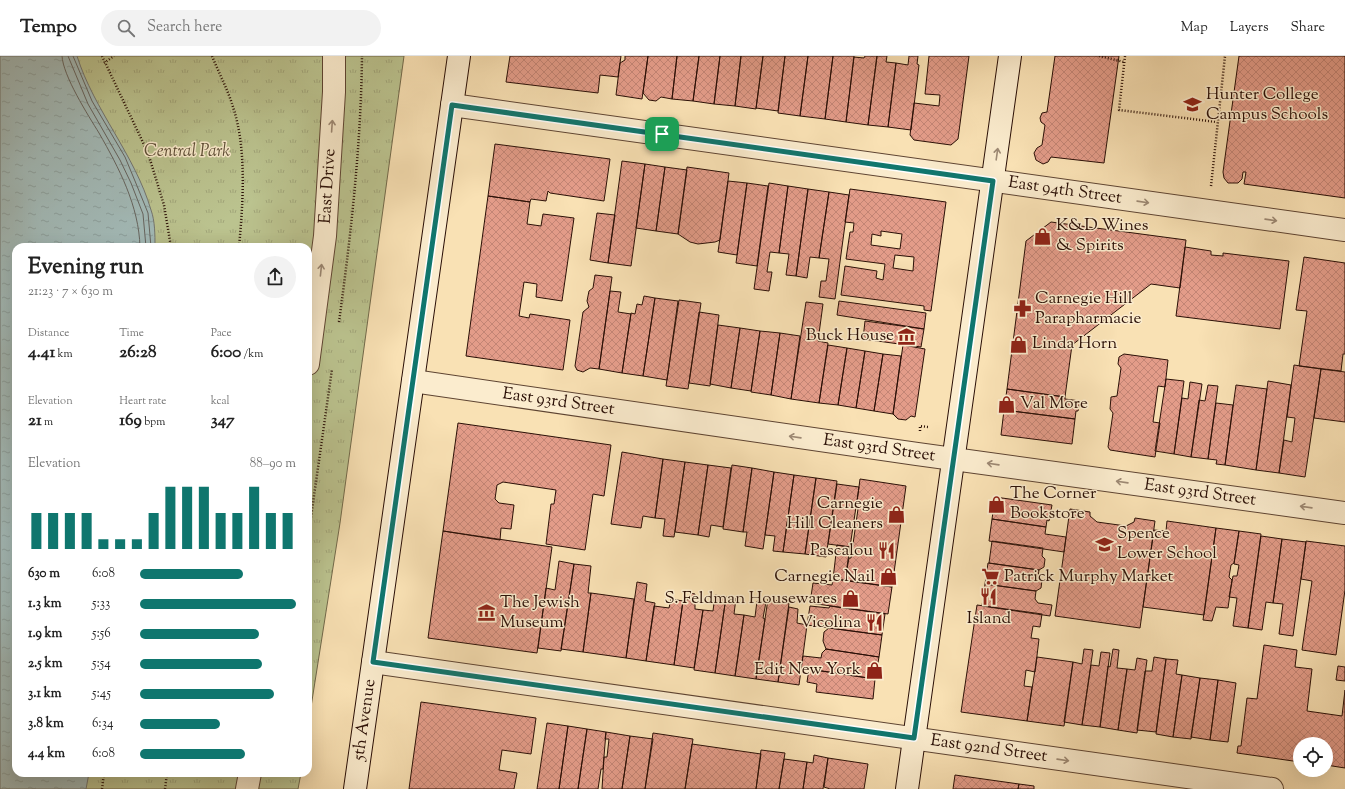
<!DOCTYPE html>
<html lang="en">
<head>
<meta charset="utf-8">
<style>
  body { margin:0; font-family:"Sorts Mill Goudy",serif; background:#f2f2f2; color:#222; height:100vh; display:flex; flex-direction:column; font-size:15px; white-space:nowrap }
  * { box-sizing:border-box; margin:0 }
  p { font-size:13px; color:#767676 }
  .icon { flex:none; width:22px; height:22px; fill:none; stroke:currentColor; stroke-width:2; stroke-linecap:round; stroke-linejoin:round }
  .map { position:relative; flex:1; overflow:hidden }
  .panel { position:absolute; left:12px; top:187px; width:300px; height:534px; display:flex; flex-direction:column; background:#fff; border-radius:12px; box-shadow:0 4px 16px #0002 }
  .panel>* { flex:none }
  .tools { position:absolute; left:1293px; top:681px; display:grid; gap:8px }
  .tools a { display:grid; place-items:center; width:40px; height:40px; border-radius:50%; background:#fff; box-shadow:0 4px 16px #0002; font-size:20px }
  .pin { position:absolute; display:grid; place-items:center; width:34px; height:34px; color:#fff; margin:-17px; border-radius:8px; box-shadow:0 2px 6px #0006 }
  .round { display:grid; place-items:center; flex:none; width:42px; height:42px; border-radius:21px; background:#f2f2f2 }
  .head { display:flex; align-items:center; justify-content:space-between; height:68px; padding:0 16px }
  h1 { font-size:22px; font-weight:700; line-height:30px }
  .stats { display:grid; grid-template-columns:repeat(3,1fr); gap:6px; height:68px; padding:4px 16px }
  .stats div { display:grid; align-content:center }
  .stats b { font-size:17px; font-weight:700 }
  .stats small { font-size:11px; font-weight:400 }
  .stats p { font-size:11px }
  .chart { height:112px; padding:8px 16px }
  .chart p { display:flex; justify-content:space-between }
  .chart svg { width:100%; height:72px; margin-top:4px; stroke:#0f766e; stroke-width:6 }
  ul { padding:0 16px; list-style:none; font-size:13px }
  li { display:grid; grid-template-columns:64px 48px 1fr; align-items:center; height:30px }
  li i { height:10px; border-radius:5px; background:#0f766e }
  header { display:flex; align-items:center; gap:24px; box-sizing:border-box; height:56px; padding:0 20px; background:#fff; border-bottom:1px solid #e0e0e0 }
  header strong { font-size:19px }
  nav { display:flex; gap:22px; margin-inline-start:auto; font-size:14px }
  .search { width:280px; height:36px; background:#f2f2f2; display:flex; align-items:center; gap:10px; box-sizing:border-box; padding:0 14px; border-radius:22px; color:#767676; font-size:15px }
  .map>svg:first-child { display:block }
  .park { fill:url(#park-tufts); stroke:#72694a }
  .water { fill:url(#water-ripples); stroke:#737671 }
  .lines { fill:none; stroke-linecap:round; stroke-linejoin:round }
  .shore { stroke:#666560; stroke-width:1 }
  .building { fill:url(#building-cross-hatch); stroke:#2a0f06; fill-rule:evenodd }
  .street-casing { stroke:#5e4432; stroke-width:24 }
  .secondary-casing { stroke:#2a0f06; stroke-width:24 }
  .path { stroke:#2a0f06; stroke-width:2.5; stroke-dasharray:1 2; stroke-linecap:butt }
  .street { stroke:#fbecce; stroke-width:22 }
  .secondary { stroke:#fbecce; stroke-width:22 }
  .oneway { stroke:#9d8974 }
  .route-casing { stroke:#fff; stroke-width:8 }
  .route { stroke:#0f766e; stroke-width:5 }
  .labels { text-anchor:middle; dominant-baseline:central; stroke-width:3; stroke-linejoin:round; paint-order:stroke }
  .poi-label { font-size:17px; fill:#2a0f06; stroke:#fbecce; text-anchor:start }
  .park-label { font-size:17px; font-style:italic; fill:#5d4e36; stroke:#fbecce }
  .street-label { font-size:17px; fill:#2a0f06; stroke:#fbecce }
</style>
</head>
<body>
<header>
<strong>Tempo</strong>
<div class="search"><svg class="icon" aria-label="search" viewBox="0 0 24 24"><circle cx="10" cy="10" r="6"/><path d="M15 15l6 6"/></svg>Search here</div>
<nav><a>Map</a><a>Layers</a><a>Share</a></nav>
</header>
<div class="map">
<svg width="1345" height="733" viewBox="0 0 1345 733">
  <defs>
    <pattern id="park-tufts" width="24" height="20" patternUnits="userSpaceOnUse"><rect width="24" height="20" fill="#bbc38f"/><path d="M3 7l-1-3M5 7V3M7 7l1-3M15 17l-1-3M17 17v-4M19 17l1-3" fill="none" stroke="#a1a67a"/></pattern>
    <pattern id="water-ripples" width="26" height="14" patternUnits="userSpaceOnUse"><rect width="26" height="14" fill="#a3bbb9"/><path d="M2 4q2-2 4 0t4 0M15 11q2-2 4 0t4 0" fill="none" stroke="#8ca09e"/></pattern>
    <pattern id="building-cross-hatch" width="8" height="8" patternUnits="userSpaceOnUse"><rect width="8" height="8" fill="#e39c89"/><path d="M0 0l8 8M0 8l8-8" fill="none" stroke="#c38575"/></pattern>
  </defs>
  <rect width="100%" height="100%" fill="#f9e1b4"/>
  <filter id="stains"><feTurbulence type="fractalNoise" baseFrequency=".005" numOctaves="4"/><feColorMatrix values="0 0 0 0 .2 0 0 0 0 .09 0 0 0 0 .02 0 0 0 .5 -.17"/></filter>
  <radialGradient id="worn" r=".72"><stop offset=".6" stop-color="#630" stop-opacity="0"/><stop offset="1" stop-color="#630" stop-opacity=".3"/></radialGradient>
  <path class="park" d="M0,0H404L340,467L308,670V191H16V717H301L298,733H0Z"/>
  <path class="water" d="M0,0H77C94,54 135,99 151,154C155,165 155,179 155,191H16V717H89L86,733H0Z"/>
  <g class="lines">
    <path class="shore" d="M62,0C63,20 88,59 99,77C119,112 139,150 140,191
      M68,0L88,48L120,104L131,127L143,158L146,191
      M73,0L92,45L125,101L135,125L148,157L151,191"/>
  </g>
  <path class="building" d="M510,0H621L618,21L600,19L598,37L506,26Z
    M625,0H648L642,43L616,39L620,7L625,4Z
    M648,0H677L672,43L661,41L656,45L649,44L643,37Z
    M677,0H699L693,45L672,43Z
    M699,0H720L714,48L693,45Z
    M720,0H741L735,50L714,48Z
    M741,0H763L756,53L735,50Z
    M763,0H785L778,55L756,52Z
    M785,0H808L800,60L778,57Z
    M808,0H833L825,63L800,60Z
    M833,0H854L846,66L825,63Z
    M865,0H877L868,69L846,66L854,1L864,2Z
    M877,0H887L886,6L896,7L888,71L868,69Z
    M909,0H918L917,8L919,9L911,74L888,71L896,7L908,9Z
    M929,0H969L958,83L951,89L914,84L910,79L914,47L939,50L940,39L925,38Z
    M1055,0H1119L1104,107L1051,101L1048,106L1043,108L1036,104L1034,97L1037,92L1042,89L1045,69L1041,66L1040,62L1042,57L1047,56Z
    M1239,0H1345V142L1244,128L1246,116H1243L1242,123L1238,127H1228L1224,122L1223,116Z
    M495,88L610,103L604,145L550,137L548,135L546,145L531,143L530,146L488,140Z
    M622,105L645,108L631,210L608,207Z
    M645,108L665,111L656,175L636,172Z
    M665,111L687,114L678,178L656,175Z
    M687,111L729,117L720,184L715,186L698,188L690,186L678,178Z
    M728,125L747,127L737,199L718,196Z
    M747,127L768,130L757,210L736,207Z
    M769,127L788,130L779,197L770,196L767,216H772L769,235L754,233Z
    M788,130L808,133L796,220L786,219L789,198L779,197Z
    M808,133L829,136L819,202L810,201L807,222L796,220Z
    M850,133L946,146L931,255L924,254V250L841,239L845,210L877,215L876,222L883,224L885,208L846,203L850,176H853L854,167L845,166ZM881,175L902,178L900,193L871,189L872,178L881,180ZM895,199L914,201L913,215L893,212Z
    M829,136L849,139L835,243L819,241L821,225H826L829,203L819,202Z
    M488,140L530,146L527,168L541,170L543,158L574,162L562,245L536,241L537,228L524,226L519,260L529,262L530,258L570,264L563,314L466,300Z
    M597,157L615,159L608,207L590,204Z
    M1051,166L1186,184L1180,232L1151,228L1072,289L1065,341L1007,333L1026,185Z
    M1185,191L1211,195V199L1223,200V197L1289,205L1280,273L1176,260Z
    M1304,201L1345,207V298H1343L1341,315L1299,310L1307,255L1296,254Z
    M595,219L612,221L599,313L590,312L583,316L577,314L575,310L583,256L589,251L587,245L589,235L593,232Z
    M610,235L621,236L618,256L631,258L622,317L599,313Z
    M644,240L655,242L643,320L622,317L631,257L635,258L637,248L642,249Z
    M655,242L678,245L667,324L643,320Z
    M679,244L701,247L688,333L666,330Z
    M839,245L926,257L924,273L837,259Z
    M806,246L823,248L818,285L828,287L819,347L791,343Z
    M699,256L719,259L710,330L689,327Z
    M865,265L924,273L921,291L863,283Z
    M718,269L740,272L731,332L710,328Z
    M740,272L760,275L751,335L731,332Z
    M760,275L780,277L771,339L751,336Z
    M780,277L800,280L791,343L771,339Z
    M828,289L847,292L838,349L819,347Z
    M903,289L925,293L915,361L911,360L906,364L898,363L893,358Z
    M847,292L865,295L856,352L838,349Z
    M865,295L883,298L874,355L856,352Z
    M883,298L901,300L893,358L874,355Z
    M1124,298L1168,304L1165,331L1158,330L1153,366L1160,367L1155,401L1110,394L1108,391L1113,357L1110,353L1111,341L1117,340L1121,312L1118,308L1119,301Z
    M1294,309L1321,313L1305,421L1279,417L1284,384L1292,386L1295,362L1287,361Z
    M1321,313L1345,316V366L1314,362Z
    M1166,323L1184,325L1174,398L1155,395Z
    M1268,325L1291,329L1279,417L1256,414Z
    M1190,326L1202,328L1191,401L1174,398L1182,342L1188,343Z
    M1208,329L1218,330L1208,403L1191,401L1199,344L1205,345Z
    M1236,329L1267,333L1256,414L1225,409Z
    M1007,333L1065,341V343L1080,345L1078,355H1076L1075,363L1004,354Z
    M1216,347L1233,349L1225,409L1216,408L1217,404L1208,403Z
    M1004,354L1075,363L1072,388L1001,379Z
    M458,367L611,389L604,440L593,438L585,494L546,488L551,448H554L556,434L503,426L497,429L495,443L499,447L514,449L511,473L501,472L500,484L443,475Z
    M622,396L663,403L655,462L643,460L641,472L611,468Z
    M663,403L685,406L674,481L663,480L665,463L655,462Z
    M685,406L708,409L698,479L675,476Z
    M708,409L731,412L723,471L711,469L709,481L698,479Z
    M732,409L752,412L743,476L723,473Z
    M752,412L774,416L763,493L745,490L747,476H743Z
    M774,416L794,419L783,496L773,495L775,480L765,479Z
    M794,419L816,422L805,498L783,496Z
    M816,422L837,425L826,501L805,498Z
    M860,423L906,430L892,531L845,524L849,502H851L859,446H857Z
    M837,428L859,431L850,491L828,488Z
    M995,441L1052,449L1049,465L1047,464L1046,471L992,463L993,456L990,455L992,443H995Z
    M1070,453L1090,456V460L1097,466L1126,470L1134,466L1135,462L1155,465L1140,572L1055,560Z
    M992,463L1046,471L1045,478L1066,481L1064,496L989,485Z
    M1167,465L1216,472L1204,559L1143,551L1154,474L1166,475Z
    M1216,472L1239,475L1234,507L1231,509L1229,521L1232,524L1228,552L1216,551L1212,565L1203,564Z
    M443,475L552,491L537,597L428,582Z
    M1239,475L1261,478L1248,572L1233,570L1237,542L1229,541L1233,520H1237L1239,509L1234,508Z
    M1261,480L1282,483L1273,547L1266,546L1262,574L1248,572Z
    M1282,483L1306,486L1293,580L1279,578L1283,548L1273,547Z
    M992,485L1043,492L1042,500L1045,503L1044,511L1039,514L989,507Z
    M1306,485L1345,490V534L1336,599L1302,594L1312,525L1301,523Z
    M837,489L850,491L845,524L833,523Z
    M559,505L574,508L561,595L538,592L546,532L555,534Z
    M988,507L1039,514L1038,521L1042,524L1041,532L1036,535L985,528Z
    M574,508L591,510L588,537H591L583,596L561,593Z
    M833,523L892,531L888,558L810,547L813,527L832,529Z
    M637,526L647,528L645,545L655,547L646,605L626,602Z
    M985,528L1036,535L1035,543L1038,547L1052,549L1050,560L982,550Z
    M591,537L634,543L626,602L583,596Z
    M690,537L695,538V553L703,554L694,612L674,609L683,545L689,543Z
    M715,539L726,541L715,617L694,614L703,554L713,555Z
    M726,541L736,542L734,558L744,559L735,620L715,617Z
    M671,543L683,545L674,609L646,605L654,550L669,552Z
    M768,543L789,547L778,626L756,623Z
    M757,545L766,546L763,562L765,563L756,623L735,620L744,559L755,561Z
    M977,549L1042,558L1040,571L1033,570L1031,582L1039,583L1035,616L1026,614L1024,630L1032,631L1027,665L961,656Z
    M810,550L829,552L830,550L885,558L882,579L807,569Z
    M789,551L798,553L797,567L807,569L799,629L778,626Z
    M829,572L882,579L879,601L826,593L823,585L824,576Z
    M1264,589L1297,594L1295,611L1312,613L1307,655L1342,660L1345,634V712L1326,709V688H1300V706L1237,697L1238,690H1241L1247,642L1257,643Z
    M826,593L879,601L875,623L801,612L803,600L821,602L822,597Z
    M1084,593L1093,594L1082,669L1064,666L1073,606L1082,608Z
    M1113,593L1119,594L1117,612L1127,613L1118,674L1100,671L1108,610L1110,611Z
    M1101,596L1110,597L1100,671L1082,669L1091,609L1099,610Z
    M1037,601L1073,606L1064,670L1027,665Z
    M1154,601L1166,603L1156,676L1137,674L1145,615H1152Z
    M1137,602L1147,604L1137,677L1118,674L1127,613L1135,614Z
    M1166,603L1178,604L1176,618L1182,619L1173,681L1156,678Z
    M1338,610L1345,611V625L1336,624Z
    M809,613L875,623L873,643L816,636L817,628L807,626Z
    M1182,619L1200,622L1191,683L1173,681Z
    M1200,622L1218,624L1210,684L1191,681Z
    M1218,624L1236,627L1228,686L1210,684Z
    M421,646L536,662L531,698L502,694L499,714L517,717L514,733H409Z
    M547,667L568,670L559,733H537Z
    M568,670L587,673L578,733H559Z
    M587,673L606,676L603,713H601L598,733H578Z
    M606,676L630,680L622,733H602L604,701H607L609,683H605Z
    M653,677L693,683L685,733H645Z
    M630,680L653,683L645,733H622Z
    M692,688L761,698L756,733H685Z
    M761,694L785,697L779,733H756Z
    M814,699L828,702L823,733H803L807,706L813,707Z
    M828,702L868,708L864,733H830L824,731Z
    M784,703L807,706L803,733H779Z
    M955,719L1019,728L1018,733H953Z
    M1019,728L1034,730V733H1018Z"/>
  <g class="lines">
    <defs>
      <g id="street">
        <path id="s1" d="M452,49L1345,174"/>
        <path id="s2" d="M308,308L325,180L334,36V0"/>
        <path id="s3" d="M413,325L917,398L1345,457"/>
        <path id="s4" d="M373,606L1272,733"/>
        <path d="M247,733L250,717"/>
      </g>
      <g id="secondary">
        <path id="s5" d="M355,733L459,0"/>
        <path d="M907,733L1010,0"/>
      </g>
    </defs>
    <use href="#street" class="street-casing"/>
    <use href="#secondary" class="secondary-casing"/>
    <path class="path" d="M102,0L148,97L164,149L171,191
      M212,0C219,17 228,34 233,51C247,93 243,147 239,191
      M1099,0L1124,6
      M1125,0L1119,54L1217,66
      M104,7L114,0
      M1211,130L1225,0
      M339,266C351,178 361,89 362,0
      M920,375V370L928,371
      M308,482L332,313
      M102,733L104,717
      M165,733L167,717"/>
    <use href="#street" class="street"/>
    <use href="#secondary" class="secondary"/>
  </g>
  <defs><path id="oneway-shaft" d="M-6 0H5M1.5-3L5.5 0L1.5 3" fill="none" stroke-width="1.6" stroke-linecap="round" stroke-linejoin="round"/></defs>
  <g class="oneway">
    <use href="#oneway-shaft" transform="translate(332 70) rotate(-86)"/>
    <use href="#oneway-shaft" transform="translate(997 98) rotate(-82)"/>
    <use href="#oneway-shaft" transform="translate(1143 146) rotate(8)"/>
    <use href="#oneway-shaft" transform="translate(1271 164) rotate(8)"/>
    <use href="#oneway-shaft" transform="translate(321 214) rotate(-84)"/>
    <use href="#oneway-shaft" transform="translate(795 381) rotate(-172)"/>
    <use href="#oneway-shaft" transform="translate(993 408) rotate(-172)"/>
    <use href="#oneway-shaft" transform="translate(1122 426) rotate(-172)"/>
    <use href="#oneway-shaft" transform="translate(1306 451) rotate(-172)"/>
    <use href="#oneway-shaft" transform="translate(1063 704) rotate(8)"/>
  </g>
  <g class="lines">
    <defs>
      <path id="route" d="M452,49L993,125L914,682L373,606Z"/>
    </defs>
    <use href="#route" class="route-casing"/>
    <use href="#route" class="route"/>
  </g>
  <defs>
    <symbol id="school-bare" viewBox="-9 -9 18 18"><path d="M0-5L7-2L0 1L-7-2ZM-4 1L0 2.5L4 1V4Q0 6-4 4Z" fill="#8f2418" stroke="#fbecce" stroke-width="2.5" paint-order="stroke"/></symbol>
    <symbol id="shop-bare" viewBox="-9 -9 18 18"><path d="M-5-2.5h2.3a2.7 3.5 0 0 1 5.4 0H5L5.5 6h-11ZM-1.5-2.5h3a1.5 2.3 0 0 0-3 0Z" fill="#8f2418" stroke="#fbecce" stroke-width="2.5" paint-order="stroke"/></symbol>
    <symbol id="pharmacy-bare" viewBox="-9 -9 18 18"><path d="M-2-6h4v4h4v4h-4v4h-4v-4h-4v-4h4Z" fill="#8f2418" stroke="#fbecce" stroke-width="2.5" paint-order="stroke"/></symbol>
    <symbol id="museum-bare" viewBox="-9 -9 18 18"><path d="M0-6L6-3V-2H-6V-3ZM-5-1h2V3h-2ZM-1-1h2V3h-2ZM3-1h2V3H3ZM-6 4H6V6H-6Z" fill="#8f2418" stroke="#fbecce" stroke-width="2.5" paint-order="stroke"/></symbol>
    <symbol id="restaurant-bare" viewBox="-9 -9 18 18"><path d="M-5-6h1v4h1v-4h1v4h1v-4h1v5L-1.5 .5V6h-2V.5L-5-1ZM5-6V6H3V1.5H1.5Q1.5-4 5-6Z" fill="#8f2418" stroke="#fbecce" stroke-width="2.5" paint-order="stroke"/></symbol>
    <symbol id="supermarket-bare" viewBox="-9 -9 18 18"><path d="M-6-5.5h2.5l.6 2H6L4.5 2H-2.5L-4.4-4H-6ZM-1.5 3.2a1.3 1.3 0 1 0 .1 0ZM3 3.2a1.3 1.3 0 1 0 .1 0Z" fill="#8f2418" stroke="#fbecce" stroke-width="2.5" paint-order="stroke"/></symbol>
  </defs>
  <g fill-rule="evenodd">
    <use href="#school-bare" x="1180" y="36" width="25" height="25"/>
    <use href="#shop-bare" x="1030" y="168" width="25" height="25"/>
    <use href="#pharmacy-bare" x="1010" y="240" width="25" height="25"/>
    <use href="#museum-bare" x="894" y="268" width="25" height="25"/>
    <use href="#shop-bare" x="1006" y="276" width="25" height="25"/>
    <use href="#shop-bare" x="994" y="336" width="25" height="25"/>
    <use href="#shop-bare" x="984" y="436" width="25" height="25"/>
    <use href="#shop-bare" x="884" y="446" width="25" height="25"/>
    <use href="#school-bare" x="1092" y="476" width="25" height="25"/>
    <use href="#restaurant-bare" x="874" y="482" width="25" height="25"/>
    <use href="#shop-bare" x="876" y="508" width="25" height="25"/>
    <use href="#supermarket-bare" x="978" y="508" width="25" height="25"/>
    <use href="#restaurant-bare" x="976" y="528" width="25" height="25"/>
    <use href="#shop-bare" x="838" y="530" width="25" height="25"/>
    <use href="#museum-bare" x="474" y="544" width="25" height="25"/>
    <use href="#restaurant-bare" x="862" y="554" width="25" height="25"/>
    <use href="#shop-bare" x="862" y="602" width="25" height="25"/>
  </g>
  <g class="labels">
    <g class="poi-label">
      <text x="1206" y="39">Hunter College<tspan x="1206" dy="20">Campus Schools</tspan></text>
      <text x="1056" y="170">K&amp;D Wines<tspan x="1056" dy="20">&amp; Spirits</tspan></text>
      <text x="1035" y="243">Carnegie Hill<tspan x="1035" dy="20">Parapharmacie</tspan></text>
      <text x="894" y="280" text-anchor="end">Buck House</text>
      <text x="1032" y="288">Linda Horn</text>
      <text x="1020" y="348">Val More</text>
      <text x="1010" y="438">The Corner<tspan x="1010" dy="20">Bookstore</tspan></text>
      <text x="883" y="448" text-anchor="end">Carnegie<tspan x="883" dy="20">Hill Cleaners</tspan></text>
      <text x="1117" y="478">Spence<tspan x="1117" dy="20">Lower School</tspan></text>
      <text x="873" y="495" text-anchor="end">Pascalou</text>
      <text x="875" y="521" text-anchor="end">Carnegie Nail</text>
      <text x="1004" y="521">Patrick Murphy Market</text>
      <text x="837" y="543" text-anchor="end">S. Feldman Housewares</text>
      <text x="500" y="547">The Jewish<tspan x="500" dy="20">Museum</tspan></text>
      <text x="989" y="563" text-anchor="middle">Island</text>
      <text x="861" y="567" text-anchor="end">Vicolina</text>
      <text x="861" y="614" text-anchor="end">Edit New York</text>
    </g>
    <g class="park-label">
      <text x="187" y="96">Central Park</text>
    </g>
    <g class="street-label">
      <text stroke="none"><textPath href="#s2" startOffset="179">East Drive</textPath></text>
      <text stroke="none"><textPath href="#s1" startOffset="619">East 94th Street</textPath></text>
      <text stroke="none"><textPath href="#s3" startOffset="147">East 93rd Street</textPath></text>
      <text stroke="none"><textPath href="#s3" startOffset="471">East 93rd Street</textPath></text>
      <text stroke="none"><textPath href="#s3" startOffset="795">East 93rd Street</textPath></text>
      <text stroke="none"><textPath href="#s5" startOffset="70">5th Avenue</textPath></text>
      <text stroke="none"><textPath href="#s4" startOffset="622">East 92nd Street</textPath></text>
    </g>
  </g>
  <rect width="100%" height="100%" filter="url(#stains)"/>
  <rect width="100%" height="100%" fill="url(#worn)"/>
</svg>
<div class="tools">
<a><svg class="icon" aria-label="locate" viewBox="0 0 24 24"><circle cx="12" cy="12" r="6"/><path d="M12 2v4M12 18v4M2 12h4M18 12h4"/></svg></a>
</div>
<div class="pin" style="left:662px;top:78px;background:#1e9e55"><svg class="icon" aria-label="arrive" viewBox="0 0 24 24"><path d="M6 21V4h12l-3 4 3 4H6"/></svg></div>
<section class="panel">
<div class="head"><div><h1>Evening run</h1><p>21:23 · 7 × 630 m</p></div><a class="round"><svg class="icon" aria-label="share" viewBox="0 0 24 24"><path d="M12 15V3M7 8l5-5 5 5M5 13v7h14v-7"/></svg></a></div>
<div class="stats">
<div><p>Distance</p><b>4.41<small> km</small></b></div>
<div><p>Time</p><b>26:28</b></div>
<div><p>Pace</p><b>6:00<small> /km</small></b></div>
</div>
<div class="stats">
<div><p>Elevation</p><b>21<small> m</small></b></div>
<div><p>Heart rate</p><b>169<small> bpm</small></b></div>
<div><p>kcal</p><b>347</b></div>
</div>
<div class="chart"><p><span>Elevation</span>88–90 m</p>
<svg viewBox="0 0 160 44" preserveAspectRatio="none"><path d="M5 44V22M15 44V22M25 44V22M35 44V22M45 44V38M55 44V38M65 44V38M75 44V22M85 44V6M95 44V6M105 44V6M115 44V22M125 44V22M135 44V6M145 44V22M155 44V22"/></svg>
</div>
<ul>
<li><b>630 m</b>6:08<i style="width:66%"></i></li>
<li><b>1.3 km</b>5:33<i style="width:100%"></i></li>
<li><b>1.9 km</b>5:56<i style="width:76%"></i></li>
<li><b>2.5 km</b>5:54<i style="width:78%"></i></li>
<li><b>3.1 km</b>5:45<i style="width:86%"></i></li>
<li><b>3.8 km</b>6:34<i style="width:51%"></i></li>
<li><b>4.4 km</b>6:08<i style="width:67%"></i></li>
</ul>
</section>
</div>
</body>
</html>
